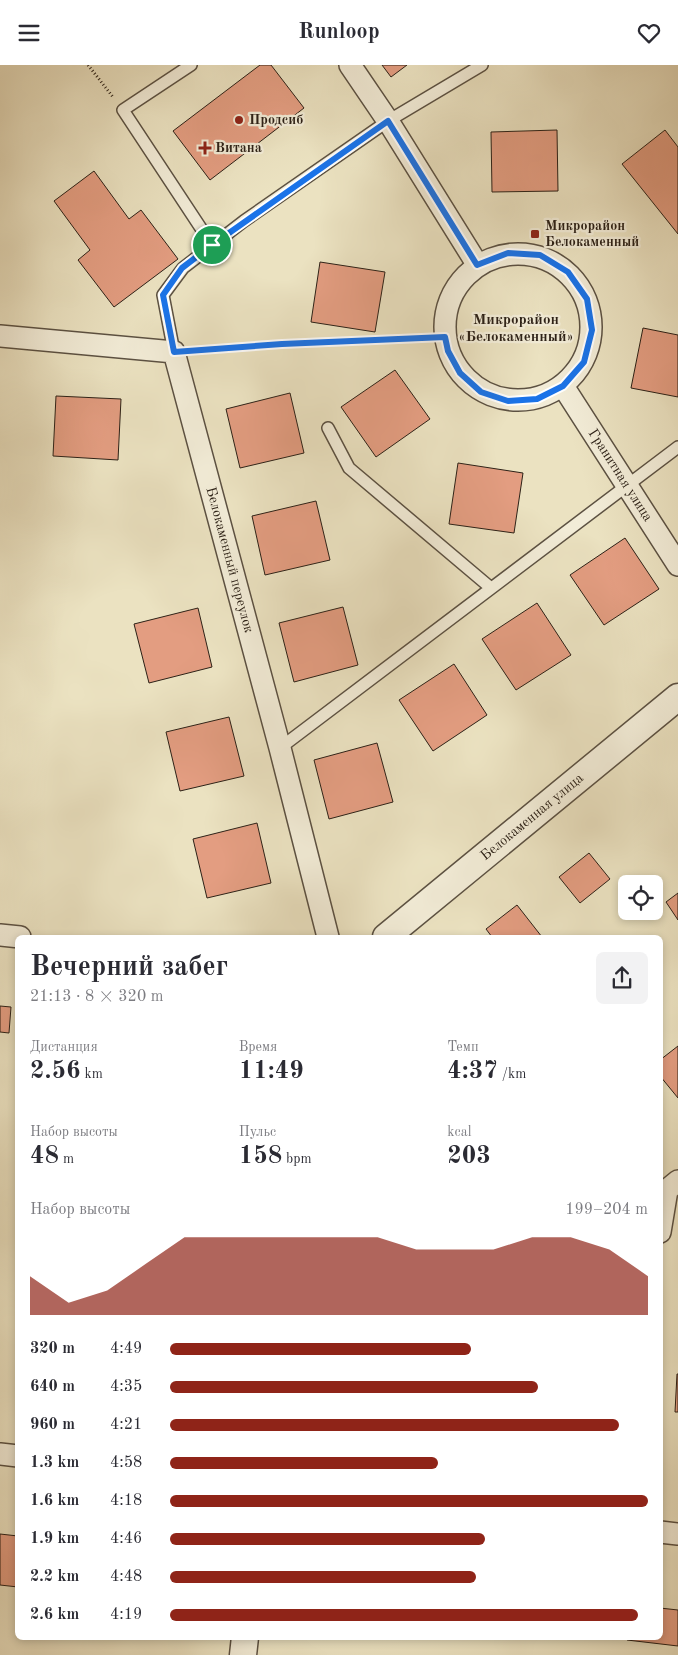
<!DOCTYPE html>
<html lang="ru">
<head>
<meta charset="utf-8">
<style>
  body { margin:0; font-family:"Old Standard TT",serif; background:#f2f2f3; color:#2b2b33; height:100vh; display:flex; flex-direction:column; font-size:19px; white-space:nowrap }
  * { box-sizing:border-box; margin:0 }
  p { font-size:16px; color:#7c7c81 }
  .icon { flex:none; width:28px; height:28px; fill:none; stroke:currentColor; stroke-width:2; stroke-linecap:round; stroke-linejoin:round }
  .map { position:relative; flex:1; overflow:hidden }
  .sheet { position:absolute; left:15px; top:870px; width:648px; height:705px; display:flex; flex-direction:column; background:#fff; border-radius:8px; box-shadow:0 2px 8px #0003 }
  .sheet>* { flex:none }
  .buttons { position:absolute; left:618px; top:810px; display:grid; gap:10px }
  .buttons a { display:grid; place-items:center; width:45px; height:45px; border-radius:8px; background:#fff; box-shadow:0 2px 8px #0003; font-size:25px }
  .pin { position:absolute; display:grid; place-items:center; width:42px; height:42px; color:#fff; margin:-21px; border:2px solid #fff; border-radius:50%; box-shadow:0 1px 5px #0007 }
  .round { display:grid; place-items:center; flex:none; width:52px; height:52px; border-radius:8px; background:#f2f2f3 }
  .overview { display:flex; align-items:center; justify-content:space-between; height:85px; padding:0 15px }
  h1 { font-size:28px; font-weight:800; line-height:38px }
  .stats { display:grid; grid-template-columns:repeat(3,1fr); gap:8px; height:85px; padding:5px 15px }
  .stats div { display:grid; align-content:center }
  .stats b { font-size:25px; font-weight:800 }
  .stats small { font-size:14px; font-weight:400 }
  .stats p { font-size:14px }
  .chart { height:140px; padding:10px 15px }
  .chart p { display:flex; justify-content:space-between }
  .chart svg { width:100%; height:90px; margin-top:5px; fill:#8f2418; opacity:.7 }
  ul { padding:0 15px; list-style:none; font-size:16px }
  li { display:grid; grid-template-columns:80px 60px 1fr; align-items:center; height:38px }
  li i { height:12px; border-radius:6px; background:#8f2418 }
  header { display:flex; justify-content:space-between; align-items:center; height:65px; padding:0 15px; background:#fff; font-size:22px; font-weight:800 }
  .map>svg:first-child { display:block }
  .building { fill:#e39d81; stroke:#2c2117 }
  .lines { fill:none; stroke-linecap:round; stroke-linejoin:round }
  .service-casing { stroke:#5c5142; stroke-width:14 }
  .minor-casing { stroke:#5c5142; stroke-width:24 }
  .tertiary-casing { stroke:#5c5142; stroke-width:29 }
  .path { stroke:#2c2117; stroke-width:3; stroke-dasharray:1 2.5; stroke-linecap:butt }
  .service { stroke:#f2ecd7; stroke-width:11 }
  .minor { stroke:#f2ecd7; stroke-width:21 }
  .tertiary { stroke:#f2ecd7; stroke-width:26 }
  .route-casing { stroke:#fff; stroke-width:10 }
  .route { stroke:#1a73e8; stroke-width:6 }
  .poi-dot { fill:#8f2418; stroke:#f2ecd7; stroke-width:2 }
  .labels { text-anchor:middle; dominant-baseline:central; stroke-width:4.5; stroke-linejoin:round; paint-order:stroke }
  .poi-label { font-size:14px; font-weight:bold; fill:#2c2117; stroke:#f2ecd7; text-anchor:start }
  .street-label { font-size:14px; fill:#2c2117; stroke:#f2ecd7 }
  .neighbourhood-label { font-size:15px; font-weight:bold; fill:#2c2117; stroke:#f2ecd7 }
</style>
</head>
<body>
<header><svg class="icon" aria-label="menu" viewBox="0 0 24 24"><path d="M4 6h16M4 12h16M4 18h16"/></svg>Runloop<svg class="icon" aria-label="heart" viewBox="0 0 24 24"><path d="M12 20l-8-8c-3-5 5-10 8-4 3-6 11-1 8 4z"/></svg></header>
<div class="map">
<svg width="678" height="1590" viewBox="0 0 678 1590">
  <rect width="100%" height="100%" fill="#ebe2c1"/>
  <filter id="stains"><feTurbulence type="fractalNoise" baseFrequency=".004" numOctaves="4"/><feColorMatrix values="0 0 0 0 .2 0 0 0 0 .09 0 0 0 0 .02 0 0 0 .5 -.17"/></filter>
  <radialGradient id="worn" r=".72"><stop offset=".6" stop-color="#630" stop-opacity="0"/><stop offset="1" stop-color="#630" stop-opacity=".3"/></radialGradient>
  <path class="building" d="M260,0H271L304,43L210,115L173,66Z
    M382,0H407L391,12Z
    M557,65L558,126L492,127L491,67Z
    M665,65L678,82V169L622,99Z
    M94,106L129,154L141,145L178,194L114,242L78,195L90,185L54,136Z
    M320,197L385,207L375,267L311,257Z
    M643,263L678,270V332L631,323Z
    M395,305L430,354L376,392L341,342Z
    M290,328L304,388L240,403L226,344Z
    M56,331L121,334L118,395L53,391Z
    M458,398L523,408L514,468L449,459Z
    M316,436L330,495L265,510L252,451Z
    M625,473L659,524L604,560L570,510Z
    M537,538L571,590L516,625L482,574Z
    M343,542L358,600L294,617L279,558Z
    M198,543L212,602L149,618L134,559Z
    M454,599L487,650L433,686L399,635Z
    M229,652L244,711L180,726L166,667Z
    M377,678L393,737L329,754L314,695Z
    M257,758L271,818L207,833L193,774Z
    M589,788L610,814L580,838L559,812Z
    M678,828V855L666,837Z
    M517,840L542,872H492L486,864Z
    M0,941L11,942L9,968L0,967Z
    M678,981V1033L660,1011V995Z
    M677,1309H678V1347H675Z
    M0,1469L18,1471V1522L0,1520Z
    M660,1543L678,1545V1581L627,1575L628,1572H660Z"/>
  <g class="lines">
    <defs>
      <path id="service" d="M191,0L123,45L212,180
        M174,287L163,230L183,203L244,156L388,56L482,0
        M328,363L349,403L491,523
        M280,683L678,382"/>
      <g id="minor">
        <path d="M350,0L388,56L477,199"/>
        <circle cx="518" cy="262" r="73"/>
        <path id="s1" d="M0,271L174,287L280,683L328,872"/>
        <path id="s2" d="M563,321L678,500"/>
        <path d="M0,870L20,872"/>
        <path d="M660,1167L667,1125L678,1116"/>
        <path d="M0,1389L18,1391"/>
        <path d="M660,1467L678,1469"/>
      </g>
      <g id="tertiary">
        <path id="s3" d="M386,872L678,632"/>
        <path d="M243,1590L245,1572"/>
      </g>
    </defs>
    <use href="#service" class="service-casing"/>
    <use href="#minor" class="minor-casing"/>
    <use href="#tertiary" class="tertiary-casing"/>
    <path class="path" d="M88,0L113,32
      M196,285L445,271"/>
    <use href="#service" class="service"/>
    <use href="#minor" class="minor"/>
    <use href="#tertiary" class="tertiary"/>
  </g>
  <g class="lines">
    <defs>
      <path id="route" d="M388,56L477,200L508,188L540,190L568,207L587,234L592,265L584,297L563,321L537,334L508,336L481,327L460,308L448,286L445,272L282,279L174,287L163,230L182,203L212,180Z"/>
    </defs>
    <use href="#route" class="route-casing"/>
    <use href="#route" class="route"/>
  </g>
  <g class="poi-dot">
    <circle cx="239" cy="55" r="5"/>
    <path d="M202.5 75.5h5v5h5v5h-5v5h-5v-5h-5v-5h5z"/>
    <rect x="530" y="164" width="10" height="10" rx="2.5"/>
  </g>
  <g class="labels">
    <g class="poi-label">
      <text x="249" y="55">Продсиб</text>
      <text x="215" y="83">Витана</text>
      <text x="545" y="161">Микрорайон<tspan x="545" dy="16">Белокаменный</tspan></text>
    </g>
    <g class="street-label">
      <text stroke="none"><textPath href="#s2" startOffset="106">Гранитная улица</textPath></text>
      <text stroke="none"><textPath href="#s1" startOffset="390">Белокаменный переулок</textPath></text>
      <text stroke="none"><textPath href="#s3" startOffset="189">Белокаменная улица</textPath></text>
    </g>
    <g class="neighbourhood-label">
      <text x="516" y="255">Микрорайон<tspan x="516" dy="17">«Белокаменный»</tspan></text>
    </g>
  </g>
  <rect width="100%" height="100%" filter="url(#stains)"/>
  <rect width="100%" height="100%" fill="url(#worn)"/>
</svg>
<div class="buttons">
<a><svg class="icon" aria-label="locate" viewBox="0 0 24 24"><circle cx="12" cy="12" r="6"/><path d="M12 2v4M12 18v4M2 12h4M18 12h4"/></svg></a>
</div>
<div class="pin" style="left:212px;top:180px;background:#1e9e55"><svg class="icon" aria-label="arrive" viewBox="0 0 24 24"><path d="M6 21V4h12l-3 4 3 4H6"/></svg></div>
<section class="sheet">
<div class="overview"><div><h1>Вечерний забег</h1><p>21:13 · 8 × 320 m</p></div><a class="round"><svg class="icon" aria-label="share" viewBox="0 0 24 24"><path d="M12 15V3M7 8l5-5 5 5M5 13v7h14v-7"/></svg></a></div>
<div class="stats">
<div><p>Дистанция</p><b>2.56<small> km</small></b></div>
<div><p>Время</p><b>11:49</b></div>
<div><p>Темп</p><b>4:37<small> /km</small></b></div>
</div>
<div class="stats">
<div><p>Набор высоты</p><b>48<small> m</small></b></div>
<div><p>Пульс</p><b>158<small> bpm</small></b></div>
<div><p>kcal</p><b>203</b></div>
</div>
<div class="chart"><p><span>Набор высоты</span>199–204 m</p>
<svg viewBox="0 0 160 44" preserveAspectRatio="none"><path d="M0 44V25L10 38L20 32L30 19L40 6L50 6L60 6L70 6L80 6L90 6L100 12L110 12L120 12L130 6L140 6L150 12L160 25V44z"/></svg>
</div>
<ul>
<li><b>320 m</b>4:49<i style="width:63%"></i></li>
<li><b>640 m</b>4:35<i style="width:77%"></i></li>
<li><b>960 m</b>4:21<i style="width:94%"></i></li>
<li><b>1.3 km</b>4:58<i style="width:56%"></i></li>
<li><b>1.6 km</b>4:18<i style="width:100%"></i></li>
<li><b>1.9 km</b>4:46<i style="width:66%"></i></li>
<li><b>2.2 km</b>4:48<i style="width:64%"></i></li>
<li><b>2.6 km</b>4:19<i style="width:98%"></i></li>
</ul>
</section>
</div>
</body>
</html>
